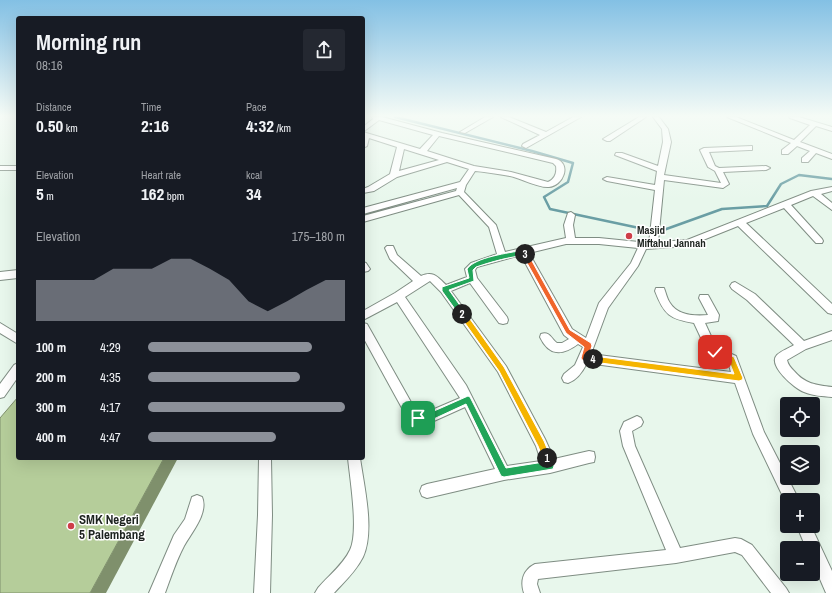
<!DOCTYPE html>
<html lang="en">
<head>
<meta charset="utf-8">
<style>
  body { margin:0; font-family:"Archivo Narrow",sans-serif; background:#242831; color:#f1f3f6; height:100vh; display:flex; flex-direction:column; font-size:15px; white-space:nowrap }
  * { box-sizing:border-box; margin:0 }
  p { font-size:13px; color:#9ea1a6 }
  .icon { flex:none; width:22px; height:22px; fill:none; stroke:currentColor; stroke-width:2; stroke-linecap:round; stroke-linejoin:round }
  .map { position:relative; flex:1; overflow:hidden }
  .details { position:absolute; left:16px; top:16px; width:349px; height:444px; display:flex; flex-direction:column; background:#171b24; border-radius:4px; box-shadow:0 4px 16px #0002 }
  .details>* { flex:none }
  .buttons { position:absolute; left:780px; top:397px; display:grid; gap:8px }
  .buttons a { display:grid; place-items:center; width:40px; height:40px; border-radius:4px; background:#171b24; box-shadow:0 4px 16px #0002; font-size:20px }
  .pin { position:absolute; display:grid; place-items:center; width:34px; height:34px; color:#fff; margin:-17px; border-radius:8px; box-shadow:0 2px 6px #0006 }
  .km { position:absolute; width:20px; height:20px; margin:-10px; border-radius:50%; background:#222; color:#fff; font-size:11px; line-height:20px; text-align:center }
  .round { display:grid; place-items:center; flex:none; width:42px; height:42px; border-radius:4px; background:#242831 }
  .headline { display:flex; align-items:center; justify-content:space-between; height:68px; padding:0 20px }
  h1 { font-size:22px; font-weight:700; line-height:30px }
  .metrics { display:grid; grid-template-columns:repeat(3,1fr); gap:6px; height:68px; padding:4px 20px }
  .metrics div { display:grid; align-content:center }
  .metrics b { font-size:17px; font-weight:700 }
  .metrics small { font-size:11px; font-weight:400 }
  .metrics p { font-size:11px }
  .chart { height:112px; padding:8px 20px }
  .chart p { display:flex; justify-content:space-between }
  .chart svg { width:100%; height:72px; margin-top:4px; fill:#8c9099; opacity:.7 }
  ul { padding:0 20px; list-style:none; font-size:13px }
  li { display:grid; grid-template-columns:64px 48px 1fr; align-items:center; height:30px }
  li i { height:10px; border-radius:5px; background:#8c9099 }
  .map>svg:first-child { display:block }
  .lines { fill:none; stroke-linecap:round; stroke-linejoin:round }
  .stream { stroke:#6a9ea4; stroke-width:2.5 }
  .minor-casing { stroke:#7f8d83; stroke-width:2 }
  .minor { fill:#fff; fill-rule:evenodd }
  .shaded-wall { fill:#7f906c }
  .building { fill:#b5cd9a; stroke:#7f906c }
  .split-1 { fill:#22a559; stroke:#fff }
  .split-2 { fill:#f5b400; stroke:#fff }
  .split-3 { fill:#22a559; stroke:#fff }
  .split-4 { fill:#f0652b; stroke:#fff }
  .split-5 { fill:#f5b400; stroke:#fff }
  .poi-dot { fill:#ce3e48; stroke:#fff; stroke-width:1.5 }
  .labels { text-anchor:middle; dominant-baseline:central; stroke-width:3; stroke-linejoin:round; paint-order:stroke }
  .poi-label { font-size:11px; font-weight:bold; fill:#1e2420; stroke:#fff; text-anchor:start }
  .near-poi-label { font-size:13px; font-weight:bold; fill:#1e2420; stroke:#fff; text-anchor:start }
</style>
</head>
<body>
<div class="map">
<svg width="832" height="593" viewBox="0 0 832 593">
  <rect width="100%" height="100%" fill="#e8f7ec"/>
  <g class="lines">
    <path class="stream" d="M395,117L532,151L573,163L568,182L544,197L550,209L658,232L722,209L767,206L781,184L799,175L832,179"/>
    <defs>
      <path id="minor" d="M372,117H382L442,133L556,159C572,164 563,186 549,187C538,188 520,178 510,176C498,174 487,172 475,171L466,185L464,192L496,225L505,252L566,238L564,225L568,213L571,212L575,215L573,225L575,238H599L649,243L655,190L607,181L603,179L607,177L655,185L657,171L615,155L616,153H622L658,166L663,142L662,129L653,117H659L668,129L671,142L664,175L721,183L715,171L708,167L700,150L704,148L752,146V150H749L709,152L715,166L719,168L766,166L770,168L766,170L723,172L729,184L723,188L664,180L658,242L687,240L811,191L832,187V191L821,194L832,203V210L813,196L791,205L822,239L823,241L822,243H816L784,208L746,223L832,304V314L828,313L738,226L688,246L646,249L638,266L608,308L591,354L731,372L728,362L708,353L694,323C670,319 664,315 655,291L656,288H664C666,293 667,299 670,303C678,316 696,316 708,315L699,298L700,295H708L719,315L718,321L705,323L716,347L736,356L764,432L799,500H787V505L753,434L735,383L587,363C583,371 577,380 568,383L564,382L562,378L564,374L575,365L583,347L578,344C562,356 549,356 540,337L541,334C550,331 551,339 557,343H562L569,339L564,335L521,255L477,267L475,270L477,278L507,317L508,320L507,323L503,324L499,323L470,283L451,291L506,366L545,439L554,459L589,451L594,452L595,457L594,462L589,463L550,473L504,480L427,498L422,496L420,491L422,486L427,484L495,469L465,407L425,425L408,419L363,337V323L367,324L416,411L425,413L460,398L397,302L363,320V311L395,293L413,281L390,259L385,248L387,246H393L397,255L421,276C433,271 437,276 446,285L467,277L465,269L471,263L497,254L489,227L459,195L363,222V216L456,191L457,188L363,214V208L460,182L469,169L447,162L397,177L374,191L363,193V189L368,187L390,174L397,147L369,138L367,146L363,148V127L373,119ZM379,120L433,135L420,149L363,132ZM439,136L553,163L556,166C557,173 555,179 548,182L511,172L474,166L427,151ZM404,149L439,160L399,171ZM566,244H599L638,248L631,263L599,303L586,338L572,329L529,253ZM430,281L441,292L498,372L536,446L541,461L507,466L466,385L405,297Z
        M485,117H493L465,133L460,132Z
        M501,117H509L546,132L573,117H581L526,148L522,146L523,144L540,135Z
        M639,117H646L610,141H607L603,139Z
        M727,117H736L794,140L810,125L790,118L789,117H799L832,127V131L816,126L800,142L832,154V159L816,153L808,162H802V158L810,151L797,146L788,154H782V150L791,143Z
        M0,166H18V170H0Z
        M363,262L366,263L370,269L368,271L363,272Z
        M18,270V278L0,280V272Z
        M735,282L755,294L804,341L832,331V340L806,349L787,360C788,365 791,368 794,371C805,384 816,385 832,387V397C822,396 813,396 804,392C795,389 767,365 777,355C781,351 789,348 794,345L747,300L732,289L730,286L732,283Z
        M0,323L18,334V344L0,333Z
        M18,363V377L4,397L0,398V384L14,365Z
        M637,416L641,418L643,422L641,426L632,431L635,446L680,548L735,538L741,539L752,545L786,588L789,593H771L742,555L735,552L676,563L538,579L537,584L540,593H524C520,581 523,570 535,564L666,550L623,446L620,431L624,422Z
        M259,458H271L272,515L270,593H254L258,515Z
        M348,458H360C364,486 375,531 363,557C356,571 344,582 334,593H315L318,588C328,576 343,565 350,550C359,532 350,479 348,458Z
        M197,495L202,497C209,513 191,533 184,546C176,561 171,577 165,593H149L174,535L185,519L192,497Z
        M797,526H811L832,571V593H826L813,563V548H806Z"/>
    </defs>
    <use href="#minor" class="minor-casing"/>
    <use href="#minor" class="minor"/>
  </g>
  <path class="shaded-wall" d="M164,458H178L106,593H90Z"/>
  <path class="building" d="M18,397V458H164L90,593H0V418Z"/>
  <linearGradient id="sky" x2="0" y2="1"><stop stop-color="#83c0e4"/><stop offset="0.58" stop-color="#f5fbf6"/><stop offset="1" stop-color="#f5fbf6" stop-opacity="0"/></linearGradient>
  <rect width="832" height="200" fill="url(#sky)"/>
  <path class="split-1" d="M468,396L470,397L506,468L544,462L543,458L544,455L547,454L550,455L554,466L553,469L504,477L501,476L466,404L425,423L416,420L415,418L416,415H425Z"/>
  <path class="split-2" d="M462,311L465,312L504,367L544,441L551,458L550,461L547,462L544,461L538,446L499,371L460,316L459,314Z"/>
  <path class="split-3" d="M524,250L527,252V255C509,257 494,261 476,267L473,270L474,281L449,290L466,314L462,317L460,316L442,291V287L469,278L467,269C475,257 509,253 524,250Z"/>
  <path class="split-4" d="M525,251L527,252L570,330L591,343L592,346L589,355L596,357V361L582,360L581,358L584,347L566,333L522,254Z"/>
  <path class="split-5" d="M715,349L734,357L743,378L742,380L739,381L593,362L590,359L593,356L734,374L729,361L712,355V350Z"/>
  <g class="poi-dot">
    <circle cx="629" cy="236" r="4"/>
    <circle cx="71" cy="526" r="4"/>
  </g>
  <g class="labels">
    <g class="poi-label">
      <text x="637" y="230">Masjid<tspan x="637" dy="13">Miftahul Jannah</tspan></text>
    </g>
    <g class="near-poi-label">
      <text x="79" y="519">SMK Negeri<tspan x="79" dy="15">5 Palembang</tspan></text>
    </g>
  </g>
</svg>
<div class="buttons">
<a><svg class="icon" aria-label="locate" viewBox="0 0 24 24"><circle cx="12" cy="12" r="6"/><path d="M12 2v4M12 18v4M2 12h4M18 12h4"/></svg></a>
<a><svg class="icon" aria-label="layers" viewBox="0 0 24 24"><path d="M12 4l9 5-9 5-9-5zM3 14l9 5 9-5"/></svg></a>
<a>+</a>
<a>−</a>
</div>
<div class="pin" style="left:418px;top:418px;background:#1e9e55"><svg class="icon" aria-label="arrive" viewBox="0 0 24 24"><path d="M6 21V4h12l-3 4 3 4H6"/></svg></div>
<div class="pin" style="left:715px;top:352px;background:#d93025"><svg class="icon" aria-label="check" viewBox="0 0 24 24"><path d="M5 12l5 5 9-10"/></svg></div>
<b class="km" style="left:547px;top:458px">1</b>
<b class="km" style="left:462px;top:314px">2</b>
<b class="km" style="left:525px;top:254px">3</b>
<b class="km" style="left:593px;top:359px">4</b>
<section class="details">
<div class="headline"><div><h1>Morning run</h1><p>08:16</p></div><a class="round"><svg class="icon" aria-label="share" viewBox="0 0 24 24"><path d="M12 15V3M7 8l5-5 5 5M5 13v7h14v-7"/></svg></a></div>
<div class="metrics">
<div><p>Distance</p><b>0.50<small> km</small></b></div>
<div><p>Time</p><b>2:16</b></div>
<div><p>Pace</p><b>4:32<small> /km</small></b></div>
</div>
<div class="metrics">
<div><p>Elevation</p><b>5<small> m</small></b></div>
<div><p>Heart rate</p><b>162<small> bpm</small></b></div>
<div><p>kcal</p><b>34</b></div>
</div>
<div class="chart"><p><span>Elevation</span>175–180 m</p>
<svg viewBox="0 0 160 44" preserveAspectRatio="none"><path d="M0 44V19L10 19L20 19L30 19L40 12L50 12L60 12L70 6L80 6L90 12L100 19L110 32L120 38L130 32L140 25L150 19L160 19V44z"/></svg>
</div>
<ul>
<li><b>100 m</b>4:29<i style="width:83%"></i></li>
<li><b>200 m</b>4:35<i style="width:77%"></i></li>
<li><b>300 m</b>4:17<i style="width:100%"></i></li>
<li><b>400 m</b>4:47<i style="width:65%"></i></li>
</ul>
</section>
</div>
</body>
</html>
